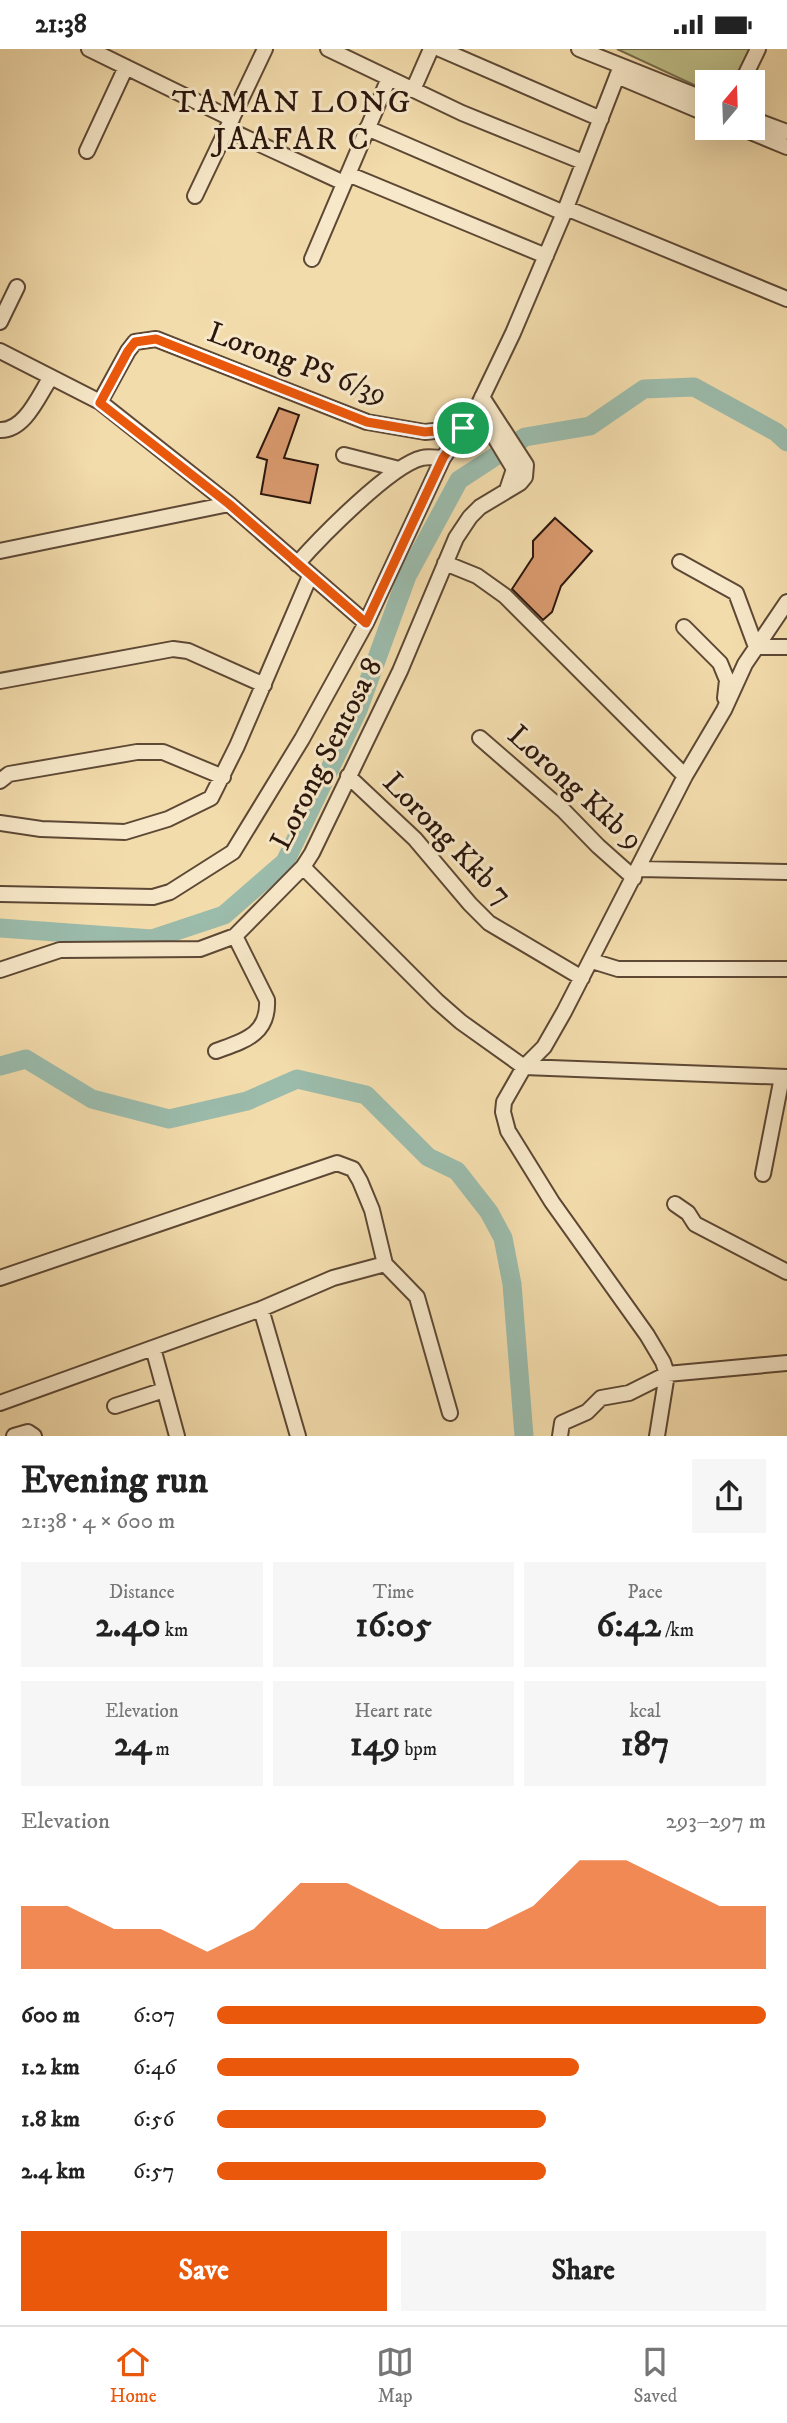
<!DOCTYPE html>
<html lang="en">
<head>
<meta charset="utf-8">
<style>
  body { margin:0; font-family:"IM FELL DW Pica",serif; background:#f6f6f6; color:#222; height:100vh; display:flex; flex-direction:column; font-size:26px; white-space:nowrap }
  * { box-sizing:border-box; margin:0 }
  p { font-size:23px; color:#767676 }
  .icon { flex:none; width:38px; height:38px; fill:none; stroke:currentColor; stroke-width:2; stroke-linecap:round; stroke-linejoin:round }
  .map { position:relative; height:1387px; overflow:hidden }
  .side { display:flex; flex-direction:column; background:#fff; flex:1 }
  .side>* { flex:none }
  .needle { width:46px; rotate:19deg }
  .controls { position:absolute; left:695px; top:21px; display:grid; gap:14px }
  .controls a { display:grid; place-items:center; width:70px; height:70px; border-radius:0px; background:#fff; box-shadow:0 7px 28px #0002; font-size:35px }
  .pin { position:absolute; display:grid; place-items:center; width:60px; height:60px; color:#fff; margin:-30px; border:4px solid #fff; border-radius:50%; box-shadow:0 2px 7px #0007 }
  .round { display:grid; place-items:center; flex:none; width:74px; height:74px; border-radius:0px; background:#f6f6f6 }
  .head { display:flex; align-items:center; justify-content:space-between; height:119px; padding:0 21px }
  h1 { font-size:38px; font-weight:700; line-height:52px }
  .metrics { display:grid; grid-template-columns:repeat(3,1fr); gap:10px; height:119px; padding:7px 21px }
  .metrics div { display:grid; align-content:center; border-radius:0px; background:#f6f6f6; text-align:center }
  .metrics b { font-size:35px; font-weight:700 }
  .metrics small { font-size:19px; font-weight:400 }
  .metrics p { font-size:19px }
  .chart { height:196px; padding:14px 21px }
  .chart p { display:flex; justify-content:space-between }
  .chart svg { width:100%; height:126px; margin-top:7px; fill:#ea580c; opacity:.7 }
  .primary-button { display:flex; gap:14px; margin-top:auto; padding:14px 21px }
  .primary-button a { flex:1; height:80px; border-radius:0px; background:#ea580c; color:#fff; font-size:28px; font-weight:700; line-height:80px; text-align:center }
  .primary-button a+a { background:#f6f6f6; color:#222 }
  ul { padding:0 21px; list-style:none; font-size:23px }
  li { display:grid; grid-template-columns:112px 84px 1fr; align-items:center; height:52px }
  li i { height:18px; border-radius:9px; background:#ea580c }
  .status { display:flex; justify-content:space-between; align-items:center; height:49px; padding:0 35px; background:#fff; direction:ltr }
  .status svg { height:19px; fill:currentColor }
  .tab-bar { display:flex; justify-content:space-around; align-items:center; height:98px; border-top:2px solid #e0e0e0; background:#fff; font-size:19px; color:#767676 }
  .tab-bar a { display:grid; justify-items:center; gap:4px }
  .tab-bar .active { color:#ea580c }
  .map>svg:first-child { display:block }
  .green { fill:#bfbf87; stroke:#756a4a; stroke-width:2 }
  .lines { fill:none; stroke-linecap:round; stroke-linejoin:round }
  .river { stroke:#9bbbab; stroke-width:19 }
  .building { fill:#d99a6e; stroke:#2b160d; stroke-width:2 }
  .minor-casing { stroke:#5d4835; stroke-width:18 }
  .minor { stroke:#f7e8c9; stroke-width:14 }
  .route-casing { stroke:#fff; stroke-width:14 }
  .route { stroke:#ea580c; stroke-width:9 }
  .labels { text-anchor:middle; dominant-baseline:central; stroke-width:6; stroke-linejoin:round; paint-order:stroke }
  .street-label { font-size:30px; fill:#2b160d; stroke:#f7e8c9 }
  .neighbourhood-label { font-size:32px; letter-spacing:2px; fill:#2b160d; stroke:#f7e8c9 }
</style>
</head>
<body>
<div class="status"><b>21:38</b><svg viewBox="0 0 49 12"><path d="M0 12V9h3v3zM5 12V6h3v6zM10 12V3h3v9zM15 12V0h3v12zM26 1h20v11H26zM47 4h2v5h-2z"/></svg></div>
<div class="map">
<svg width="787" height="1387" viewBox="0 0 787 1387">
  <rect width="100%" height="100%" fill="#f3dcac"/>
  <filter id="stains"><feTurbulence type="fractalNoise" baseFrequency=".00286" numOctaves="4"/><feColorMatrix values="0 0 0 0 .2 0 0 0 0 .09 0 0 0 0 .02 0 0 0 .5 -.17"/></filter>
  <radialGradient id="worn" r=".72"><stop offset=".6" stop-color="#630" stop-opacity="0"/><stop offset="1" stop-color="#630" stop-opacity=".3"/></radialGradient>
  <path class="green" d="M617,0H752L735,33H707V42Z"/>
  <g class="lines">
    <path class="river" d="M0,879L152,890L224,866L285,813L358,661L407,527L459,431L525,388L590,377L644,340L694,338L776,383L787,393
      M0,1017L26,1010L92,1050L169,1070L247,1052L297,1030L366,1046L428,1108L457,1122L489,1163L503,1189L512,1235L524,1387"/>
  </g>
  <path class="building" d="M279,359L299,366L284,409L318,416L310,454L261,445L267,411L257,408Z
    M555,469L592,502L561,537L552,563L543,571L512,540L533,508V492Z"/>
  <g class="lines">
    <defs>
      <path id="minor" d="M89,0L232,70
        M328,0L462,64L583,113
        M440,0L601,70
        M579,0L707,51
        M617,27L707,65
        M742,33L758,0
        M413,41L431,0
        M752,70L787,83
        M367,79L564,164
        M741,79L787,98
        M227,80L344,134
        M87,102L126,18
        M348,125L546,207
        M195,147L265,0
        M566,159L787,250
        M312,210L389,29
        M0,273L17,238
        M0,302L100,353L229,455L366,574
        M100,353L128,302L135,293L156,290L367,373L425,383L463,379
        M477,359L514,420L507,441
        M0,381C25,382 39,346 51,328
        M344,406L399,420
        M0,502L229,455
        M680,513L736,544L756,598H787
        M445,514L477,527L505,547L685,727
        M297,515C320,489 391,416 422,409C428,407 437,409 443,409
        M684,578L720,614L727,631L725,649
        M0,632L173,600L188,602L264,636
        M480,689L564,762L598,797L634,829
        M348,727L415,790L470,855L489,874L582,929
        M0,732L9,725L137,703H163L223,728
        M0,774L41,780L125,783L168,770L211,749L237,697L310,527
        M303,818L437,952L461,973L524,1018L787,1028
        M639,820L787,823
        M0,845L153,848L170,843L233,803L302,690L366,574L443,409L477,359L513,284L564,164L621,17
        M592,912L618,920H787
        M0,921L60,901L200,900L235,887L303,818L312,804L400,622L456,489L470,468L480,458L520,434L525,428L526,416L482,348
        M216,1002C243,992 269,986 267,951L235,887
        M763,1125L782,1028
        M675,1155L688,1164L695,1175L787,1223
        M0,1229L337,1114L353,1120L360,1132L372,1161L385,1215L417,1248L450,1364
        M261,1260L298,1387
        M153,1299L177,1387
        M0,1354L261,1260L333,1229L385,1215
        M115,1357L164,1341
        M14,1387L28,1383L34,1387
        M560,1387L562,1374L587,1363L601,1349L629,1344L667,1325L787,1314
        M657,1387L667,1325L663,1313L647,1286L552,1153L508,1082L503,1063L504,1053L524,1018L544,998L564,963L685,727L724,661L745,615L787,553"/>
    </defs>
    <use href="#minor" class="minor-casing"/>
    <use href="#minor" class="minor"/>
  </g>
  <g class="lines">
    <defs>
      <path id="route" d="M156,290L367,373L425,383L463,379L443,409L366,574L229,455L100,354L128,302L135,293Z"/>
    </defs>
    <use href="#route" class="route-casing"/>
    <use href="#route" class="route"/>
  </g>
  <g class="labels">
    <g class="street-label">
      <text transform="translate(297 315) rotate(20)">Lorong PS 6/39</text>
      <text transform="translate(327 705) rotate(-63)">Lorong Sentosa 8</text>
      <text transform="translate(575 739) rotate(42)">Lorong Kkb 9</text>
      <text transform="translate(447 790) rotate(46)">Lorong Kkb 7</text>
    </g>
    <g class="neighbourhood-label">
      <text x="292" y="54">TAMAN LONG<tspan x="292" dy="37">JAAFAR C</tspan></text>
    </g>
  </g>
  <rect width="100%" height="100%" filter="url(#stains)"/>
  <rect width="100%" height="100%" fill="url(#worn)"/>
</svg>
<div class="controls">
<a><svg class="needle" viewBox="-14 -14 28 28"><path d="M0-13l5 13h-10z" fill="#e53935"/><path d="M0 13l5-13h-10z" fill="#767676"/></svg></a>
</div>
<div class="pin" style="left:463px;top:379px;background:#1e9e55"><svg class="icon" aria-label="arrive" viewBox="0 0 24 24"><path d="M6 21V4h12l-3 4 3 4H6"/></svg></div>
</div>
<section class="side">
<div class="head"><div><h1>Evening run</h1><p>21:38 · 4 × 600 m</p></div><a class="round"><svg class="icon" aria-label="share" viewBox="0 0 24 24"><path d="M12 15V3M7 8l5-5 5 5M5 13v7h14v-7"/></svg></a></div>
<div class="metrics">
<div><p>Distance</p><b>2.40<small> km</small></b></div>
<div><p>Time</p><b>16:05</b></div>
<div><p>Pace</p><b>6:42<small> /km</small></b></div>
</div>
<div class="metrics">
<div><p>Elevation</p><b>24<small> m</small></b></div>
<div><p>Heart rate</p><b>149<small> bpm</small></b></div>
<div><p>kcal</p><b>187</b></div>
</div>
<div class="chart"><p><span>Elevation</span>293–297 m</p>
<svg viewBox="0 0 160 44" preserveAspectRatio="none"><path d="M0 44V22L10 22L20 30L30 30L40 38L50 30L60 14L70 14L80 22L90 30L100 30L110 22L120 6L130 6L140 14L150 22L160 22V44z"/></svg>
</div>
<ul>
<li><b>600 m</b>6:07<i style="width:100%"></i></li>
<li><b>1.2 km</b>6:46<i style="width:66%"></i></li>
<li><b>1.8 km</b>6:56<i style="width:60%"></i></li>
<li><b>2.4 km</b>6:57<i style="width:60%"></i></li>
</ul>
<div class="primary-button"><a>Save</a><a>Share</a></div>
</section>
<nav class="tab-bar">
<a class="active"><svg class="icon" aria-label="home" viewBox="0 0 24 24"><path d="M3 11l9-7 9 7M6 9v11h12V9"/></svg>Home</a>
<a><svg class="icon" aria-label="map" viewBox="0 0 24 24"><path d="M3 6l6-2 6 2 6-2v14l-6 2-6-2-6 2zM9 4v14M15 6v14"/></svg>Map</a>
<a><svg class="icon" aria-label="saved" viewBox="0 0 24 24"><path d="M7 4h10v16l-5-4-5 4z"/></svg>Saved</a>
</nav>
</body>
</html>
